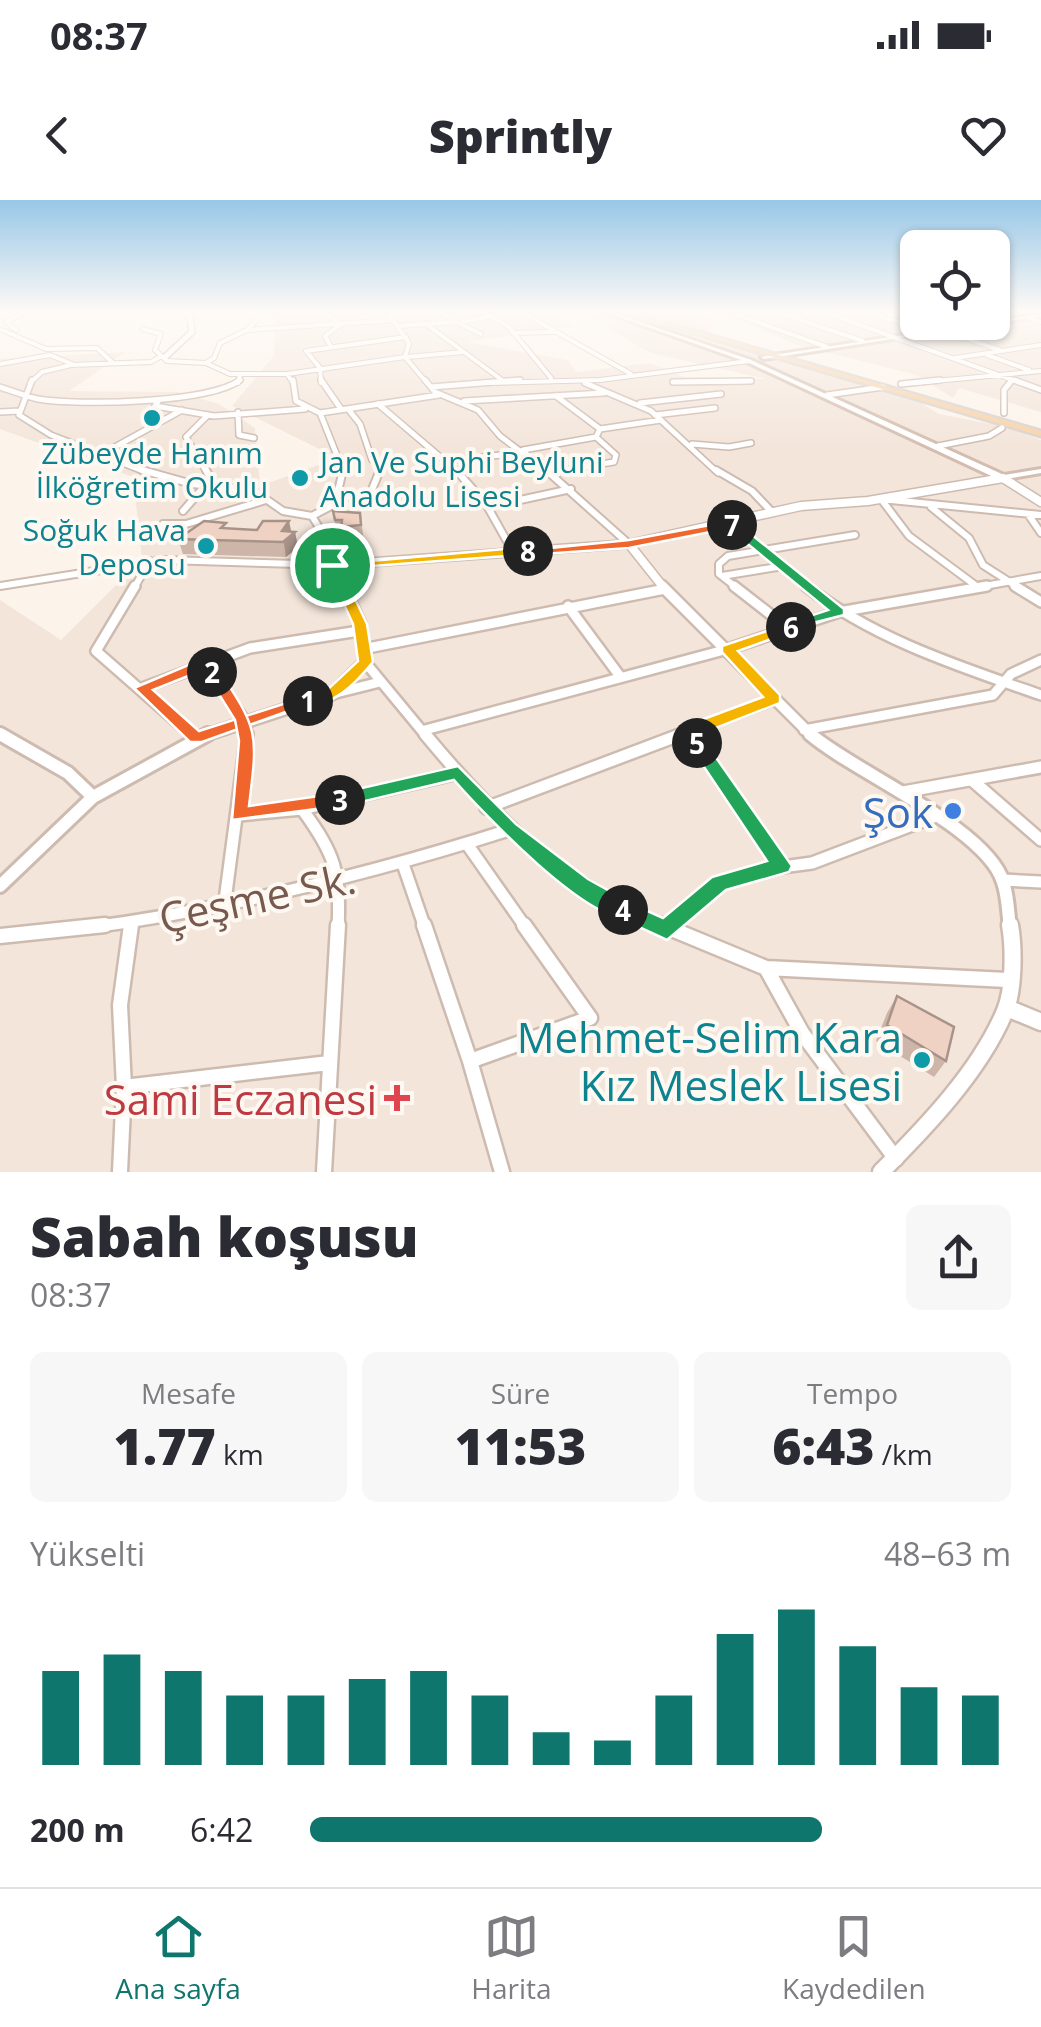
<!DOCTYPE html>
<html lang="tr">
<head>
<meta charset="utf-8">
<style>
  body { margin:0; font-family:"Open Sans",sans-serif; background:#f7f7f7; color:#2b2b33; height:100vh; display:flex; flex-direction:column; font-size:38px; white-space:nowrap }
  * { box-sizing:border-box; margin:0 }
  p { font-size:32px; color:#7c7c81 }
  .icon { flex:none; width:55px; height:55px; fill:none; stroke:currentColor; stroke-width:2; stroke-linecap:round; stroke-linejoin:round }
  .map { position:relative; height:972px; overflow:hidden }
  .details { display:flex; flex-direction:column; background:#fff; flex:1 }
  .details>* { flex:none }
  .controls { position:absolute; left:900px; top:30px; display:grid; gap:20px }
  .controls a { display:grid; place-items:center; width:110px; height:110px; border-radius:15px; background:#fff; box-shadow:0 2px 8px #0004; font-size:50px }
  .pin { position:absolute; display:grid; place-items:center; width:85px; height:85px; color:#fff; margin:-42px; border:5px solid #fff; border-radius:50%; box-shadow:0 2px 10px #0007 }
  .km { position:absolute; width:50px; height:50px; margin:-25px; border-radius:50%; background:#222; color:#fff; font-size:28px; line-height:50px; text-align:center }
  .round { display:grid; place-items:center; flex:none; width:105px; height:105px; border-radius:15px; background:#f7f7f7 }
  .head { display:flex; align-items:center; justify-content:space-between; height:170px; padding:0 30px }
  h1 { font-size:55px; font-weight:800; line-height:75px }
  .metrics { display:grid; grid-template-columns:repeat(3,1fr); gap:15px; height:170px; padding:10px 30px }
  .metrics div { display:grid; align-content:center; border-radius:15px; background:#f7f7f7; text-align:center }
  .metrics b { font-size:50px; font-weight:800 }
  .metrics small { font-size:28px; font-weight:400 }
  .metrics p { font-size:28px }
  .chart { height:280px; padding:20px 30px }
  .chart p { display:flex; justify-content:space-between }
  .chart svg { width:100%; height:180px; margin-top:10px; stroke:#0f766e; stroke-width:6 }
  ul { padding:0 30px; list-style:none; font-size:32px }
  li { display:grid; grid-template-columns:160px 120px 1fr; align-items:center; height:75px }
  li i { height:25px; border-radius:12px; background:#0f766e }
  .status { display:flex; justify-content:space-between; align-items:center; height:70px; padding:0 50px; background:#fff; direction:ltr }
  .status svg { height:28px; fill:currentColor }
  header { display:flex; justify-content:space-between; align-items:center; height:130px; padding:0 30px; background:#fff; font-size:45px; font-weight:800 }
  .tab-bar { display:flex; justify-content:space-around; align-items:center; height:140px; border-top:2px solid #e1e1e2; background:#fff; font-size:28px; color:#7c7c81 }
  .tab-bar a { display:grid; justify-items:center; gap:5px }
  .tab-bar .active { color:#0f766e }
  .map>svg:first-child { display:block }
  .residential { fill:#f3e5da }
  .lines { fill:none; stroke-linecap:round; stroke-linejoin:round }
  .minor-far5-casing { stroke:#cebbb0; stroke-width:6 }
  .minor-far4-casing { stroke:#cebbb0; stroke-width:8 }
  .minor-far3-casing { stroke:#cebbb0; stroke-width:10 }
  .minor-far2-casing { stroke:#cebbb0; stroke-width:14 }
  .minor-far1-casing { stroke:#cebbb0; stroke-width:16 }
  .minor-casing { stroke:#cebbb0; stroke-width:19 }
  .tertiary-far4-casing { stroke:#cebbb0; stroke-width:8 }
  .tertiary-far3-casing { stroke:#cebbb0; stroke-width:11 }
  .tertiary-far2-casing { stroke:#cebbb0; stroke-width:15 }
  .tertiary-far1-casing { stroke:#cebbb0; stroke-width:18 }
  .tertiary-casing { stroke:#cebbb0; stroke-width:21 }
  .secondary-casing { stroke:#d4bdb0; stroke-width:6 }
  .primary-casing { stroke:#d9d1cd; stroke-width:5 }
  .minor-far5 { stroke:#fff; stroke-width:4 }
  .minor-far4 { stroke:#fff; stroke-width:5 }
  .minor-far3 { stroke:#fff; stroke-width:6 }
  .minor-far2 { stroke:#fff; stroke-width:9 }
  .minor-far1 { stroke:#fff; stroke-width:11 }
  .minor { stroke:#fff; stroke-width:14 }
  .tertiary-far4 { stroke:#fff; stroke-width:5 }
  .tertiary-far3 { stroke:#fff; stroke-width:8 }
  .tertiary-far2 { stroke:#fff; stroke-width:10 }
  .tertiary-far1 { stroke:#fff; stroke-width:12 }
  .tertiary { stroke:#fff; stroke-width:16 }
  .secondary { fill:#fff; fill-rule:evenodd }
  .primary { fill:#f7d2a8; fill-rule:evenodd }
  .wall { fill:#ceb5a9 }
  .shaded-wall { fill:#a89389 }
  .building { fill:#f0d2c4; stroke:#a89389; stroke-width:2.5 }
  .split-1 { fill:#f5b400; stroke:#fff; stroke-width:2.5 }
  .split-2 { fill:#f0652b; stroke:#fff; stroke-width:2.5 }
  .split-3 { fill:#f0652b; stroke:#fff; stroke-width:2.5 }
  .split-4 { fill:#22a559; stroke:#fff; stroke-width:2.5 }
  .split-5 { fill:#22a559; stroke:#fff; stroke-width:2.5 }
  .split-6 { fill:#f5b400; stroke:#fff; stroke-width:2.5 }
  .split-7 { fill:#22a559; stroke:#fff; stroke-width:2.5 }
  .split-8 { fill:#f0652b; stroke:#fff; stroke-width:2.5 }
  .split-9 { fill:#f5b400; stroke:#fff; stroke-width:2.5 }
  .culture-dot { fill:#0f9aa8; stroke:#fef8f2; stroke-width:4 }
  .shop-dot { fill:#3f7fe0; stroke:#fef8f2; stroke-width:4 }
  .health-dot { fill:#e0444e; stroke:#fef8f2; stroke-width:4 }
  .labels { text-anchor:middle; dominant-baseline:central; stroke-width:8; stroke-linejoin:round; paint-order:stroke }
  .far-culture-label { font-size:30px; fill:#0d838f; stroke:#fef8f2 }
  .near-shop-label { font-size:42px; fill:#366cbe; stroke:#fef8f2; text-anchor:end }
  .near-street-label { font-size:42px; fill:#77594e; stroke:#fef8f2 }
  .near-culture-label { font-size:42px; fill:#0d838f; stroke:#fef8f2; text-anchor:end }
  .near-health-label { font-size:42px; fill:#be3a42; stroke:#fef8f2; text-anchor:end }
</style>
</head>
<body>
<div class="status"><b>08:37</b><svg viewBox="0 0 49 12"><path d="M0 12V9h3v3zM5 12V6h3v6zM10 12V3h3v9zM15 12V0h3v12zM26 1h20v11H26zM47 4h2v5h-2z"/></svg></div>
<header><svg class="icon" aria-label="back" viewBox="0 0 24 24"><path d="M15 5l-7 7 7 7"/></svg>Sprintly<svg class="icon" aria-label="heart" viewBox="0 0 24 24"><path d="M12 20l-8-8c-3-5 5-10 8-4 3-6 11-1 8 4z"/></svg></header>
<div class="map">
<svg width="1041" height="972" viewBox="0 0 1041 972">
  <rect width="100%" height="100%" fill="#fcf4eb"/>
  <path class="residential" d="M276,112H548L576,126L465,142L568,160L576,172L650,163L684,177L766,179L651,153L580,112H694L713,120L708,137L892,185L939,214L1001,226L1041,240V972H0V400L61,440L142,359L133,277L0,229V159L126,152L69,191L177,192L219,204L255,228L260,286L338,258L232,206L274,156Z
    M717,112H917L918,122H992L993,112H1041V212L959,188L953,198L917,175L797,145Z"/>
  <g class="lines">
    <defs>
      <path id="minor-far5" d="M325,112L340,125L325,136L330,145
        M387,112L409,143L405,157L427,183
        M441,112L456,122
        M484,112L509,127L551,178
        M521,112L631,174
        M729,112L827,147
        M776,112L863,141
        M824,112L1021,183
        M870,112L926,132
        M890,115L918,113
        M1027,117L1041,122
        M462,122L492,116
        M426,124L502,180
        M398,126L456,122L481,134
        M0,129L46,149L97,148L113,163
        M143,129L161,134L155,150L167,161L206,163L230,174H287L293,183
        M16,130L6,122L25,112
        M247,130L395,120
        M941,130L1000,150
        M513,133L554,132
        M987,155L1029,170
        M407,157L463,152
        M955,158L1041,145
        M206,163L214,158L220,143L247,130L265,112
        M0,164L50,155L72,164
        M287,174L405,157
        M673,182L751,181
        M30,183L42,172L71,165L151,162L160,157
        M238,183L240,175
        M321,183L320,168L306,151L406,137
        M487,183L600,180L749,161
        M914,183L1041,171"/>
      <path id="minor-far4" d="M32,180L19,215L51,235L148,273
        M293,180L296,201L320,213L439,195
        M321,180L341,209
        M425,180L435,192L478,210L500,236L549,273
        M1014,180L1041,190
        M673,182L751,181
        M585,183L651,211L718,273
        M901,184L940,180
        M0,187C12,191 25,196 38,199C78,206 210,203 240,180
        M431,187L520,180
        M827,195L883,187
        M556,196L600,229
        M159,200L155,206L214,216L305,209
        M464,201L604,193
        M640,203L721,194
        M378,204L459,273
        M348,209L360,224L372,260L379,261L380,273
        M0,212L19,211
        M238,212L239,235L254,238
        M320,213L338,258L346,260L343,273
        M1004,213V190L1012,180
        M655,215L715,208
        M692,244L729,247L751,243
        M938,246L989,236L1002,228
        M523,250L596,237
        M104,253L182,210
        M449,261L526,252
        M550,272L614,262L616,255L596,237L600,229L661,220
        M207,273L186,237L208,215"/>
      <path id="minor-far3" d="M456,270L486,304L513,352
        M546,270L629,344
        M716,270L752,291L772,312
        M550,272L562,270
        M337,299L371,292L380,270
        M881,299L1041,315
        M881,299L909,336L975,385
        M492,306L571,289
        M931,307L969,338L983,365L1019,388
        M183,311L211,279L206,270
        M1028,314L1041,333
        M312,316L335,304L343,270
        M728,322L810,388
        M163,324H186L266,300
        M722,376L783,366
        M0,386L164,360L333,365L331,347L312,316L283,311L253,290L192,284L142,270
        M134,388L150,361
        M737,388L719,374V364L728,356L855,335
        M973,388L1041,376"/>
      <path id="minor-far2" d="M135,386L96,451L194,537
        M734,386L788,428
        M806,386C873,439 961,467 1041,495
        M1015,386L1041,402
        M568,406L619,475
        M363,449L665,389
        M365,462L427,537
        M206,464L244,520L247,537
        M142,488L250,448L359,431
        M332,494L380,482
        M425,530L728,449L839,412L987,386
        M804,530L993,495L1011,474L1041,460
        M688,531L692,537
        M675,537L775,499"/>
      <path id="minor-far1" d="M192,534L196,538
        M425,534C499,623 559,683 668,728
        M690,534L781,666
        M973,581L1041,640
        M903,592L1041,567
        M486,608L682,534
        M302,609L458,573
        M239,615L302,609C335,654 341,672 338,728
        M467,644L526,728
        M403,664L425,728
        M1003,680L1041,682
        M224,708L247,534
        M85,728C230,709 370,674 509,630
        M130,728L131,723
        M669,728L681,712L720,683L760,670L812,663L933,617"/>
      <path id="minor" d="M424,725L470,861
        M662,725L766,768L1007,780
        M667,730L671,725
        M0,736L105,725
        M766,768L802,833L896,959
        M124,887L329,863
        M120,972L124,887L120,805L131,725
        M324,972L338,725
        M502,972L470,861L590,818L524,725"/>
      <path id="tertiary-far4" d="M165,157L192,132L190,116L184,112"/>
      <path id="tertiary-far3" d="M629,344L664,388
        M344,388L333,365L629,344L801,306L868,301L1003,278L1041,302"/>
      <path id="tertiary-far2" d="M662,386L813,537
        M0,534L5,537
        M200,537L332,494L365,462L360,423L343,386"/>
      <path id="tertiary-far1" d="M0,534L68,573L93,597
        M810,534C854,572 987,628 1003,682C1008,696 1008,713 1010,728
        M0,686L93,597L208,534"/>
      <path id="tertiary" d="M1007,808L1041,822
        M881,972C926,927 980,871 1005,811C1014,790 1014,748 1010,725"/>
      <path id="secondary" d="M605,112H611L751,160L1004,275L1041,269V273L1000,280L747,162Z
        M1041,114V116L764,159L761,157Z"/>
      <path id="primary" d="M622,112H630L1041,231V236Z"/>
    </defs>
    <use href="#minor-far5" class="minor-far5-casing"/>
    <use href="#minor-far4" class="minor-far4-casing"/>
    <use href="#minor-far3" class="minor-far3-casing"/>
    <use href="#minor-far2" class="minor-far2-casing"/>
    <use href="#minor-far1" class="minor-far1-casing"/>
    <use href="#minor" class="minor-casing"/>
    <use href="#tertiary-far4" class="tertiary-far4-casing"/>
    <use href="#tertiary-far3" class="tertiary-far3-casing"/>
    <use href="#tertiary-far2" class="tertiary-far2-casing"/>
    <use href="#tertiary-far1" class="tertiary-far1-casing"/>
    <use href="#tertiary" class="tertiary-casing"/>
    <use href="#secondary" class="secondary-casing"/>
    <use href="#primary" class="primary-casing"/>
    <use href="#minor-far5" class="minor-far5"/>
    <use href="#minor-far4" class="minor-far4"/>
    <use href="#minor-far3" class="minor-far3"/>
    <use href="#minor-far2" class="minor-far2"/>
    <use href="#minor-far1" class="minor-far1"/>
    <use href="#minor" class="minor"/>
    <use href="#tertiary-far4" class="tertiary-far4"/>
    <use href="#tertiary-far3" class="tertiary-far3"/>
    <use href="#tertiary-far2" class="tertiary-far2"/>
    <use href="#tertiary-far1" class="tertiary-far1"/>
    <use href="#tertiary" class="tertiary"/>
    <use href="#secondary" class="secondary"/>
    <use href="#primary" class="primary"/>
  </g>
  <path class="wall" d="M333,311L360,313L366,355L346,357L344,349H340Z
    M291,332H295L298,347L286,357L183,354L178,339Z
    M897,796L946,861L934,877L876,841L887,813Z"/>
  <path class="shaded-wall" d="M289,321L292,335L295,332L298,347L286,357L282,331Z"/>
  <path class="building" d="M333,311L360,313L361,325L341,327L342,320H335Z
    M204,321L226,323L221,328L257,330L263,321H289L282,331L295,332L283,342L178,339Z
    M897,796L954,827L946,861L887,825Z"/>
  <linearGradient id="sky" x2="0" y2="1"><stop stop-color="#98c7e7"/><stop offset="0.45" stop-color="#fefaf6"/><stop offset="1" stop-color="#fefaf6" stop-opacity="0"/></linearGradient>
  <rect width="1041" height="248" fill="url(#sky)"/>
  <path class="split-1" d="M332,361L339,365L367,424L373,462C355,484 333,508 302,505V498L326,491L358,461L353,424L326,365Z"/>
  <path class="split-2" d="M200,460H212L218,476H207L203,470L153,490L199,531L308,496L316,501L202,542H190L134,488Z"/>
  <path class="split-3" d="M207,469H218C259,530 258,533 249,606L340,593L347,595V605L232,620L239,541L235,520L205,472Z"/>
  <path class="split-4" d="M458,566L516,624L588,679L631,703V716C593,730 479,609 454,580L340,607L330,600L340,593Z"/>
  <path class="split-5" d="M697,537L703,539L792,666L789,672L726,690L667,740L615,716V703L623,700L663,718L712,677L767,661L688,543Z"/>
  <path class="split-6" d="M791,423L798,427L796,430L738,451L780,495V503L700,534L706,543L703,547H691L680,532L682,527L763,497L722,452V446Z"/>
  <path class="split-7" d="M727,322H736L844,409V415L785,430V424L828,410L727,327Z"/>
  <path class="split-8" d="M732,321L736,327L629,348L528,355L521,351L629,340Z"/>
  <path class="split-9" d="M528,347L532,354L332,369L326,365Z"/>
  <g class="culture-dot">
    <circle cx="152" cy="218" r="10"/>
    <circle cx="300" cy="278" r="10"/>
    <circle cx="206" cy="346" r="10"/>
    <circle cx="922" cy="860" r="10"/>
  </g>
  <circle class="shop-dot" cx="953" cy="611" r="10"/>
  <path class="health-dot" d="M392 883h10v10h10v10h-10v10h-10v-10h-10v-10h10z"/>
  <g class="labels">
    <g class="far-culture-label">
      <text x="152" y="252">Zübeyde Hanım<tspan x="152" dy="34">İlköğretim Okulu</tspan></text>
      <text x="320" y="261" text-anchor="start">Jan Ve Suphi Beyluni<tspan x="320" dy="34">Anadolu Lisesi</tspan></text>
      <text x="186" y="329" text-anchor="end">Soğuk Hava<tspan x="186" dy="34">Deposu</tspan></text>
    </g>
    <g class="near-shop-label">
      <text x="933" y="611">Şok</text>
    </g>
    <g class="near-street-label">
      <text transform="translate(257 697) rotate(-12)">Çeşme Sk.</text>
    </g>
    <g class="near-culture-label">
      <text x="902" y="836">Mehmet-Selim Kara<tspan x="902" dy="48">Kız Meslek Lisesi</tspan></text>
    </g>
    <g class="near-health-label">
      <text x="377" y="898">Sami Eczanesi</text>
    </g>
  </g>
</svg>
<div class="controls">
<a><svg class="icon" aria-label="locate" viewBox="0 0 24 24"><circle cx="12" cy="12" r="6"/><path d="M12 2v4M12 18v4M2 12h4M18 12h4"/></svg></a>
</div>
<div class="pin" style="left:332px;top:365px;background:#1e9e55"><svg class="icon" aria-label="arrive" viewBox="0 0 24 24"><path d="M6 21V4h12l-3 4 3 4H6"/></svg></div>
<b class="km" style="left:308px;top:501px">1</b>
<b class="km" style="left:212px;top:472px">2</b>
<b class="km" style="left:340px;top:600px">3</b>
<b class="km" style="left:623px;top:710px">4</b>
<b class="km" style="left:697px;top:543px">5</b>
<b class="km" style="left:791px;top:427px">6</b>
<b class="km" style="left:732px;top:325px">7</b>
<b class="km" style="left:528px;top:351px">8</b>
</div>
<section class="details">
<div class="head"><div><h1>Sabah koşusu</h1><p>08:37</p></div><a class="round"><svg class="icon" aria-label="share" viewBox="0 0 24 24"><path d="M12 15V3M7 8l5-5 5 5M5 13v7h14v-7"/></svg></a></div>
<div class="metrics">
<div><p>Mesafe</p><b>1.77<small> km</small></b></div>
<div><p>Süre</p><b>11:53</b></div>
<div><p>Tempo</p><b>6:43<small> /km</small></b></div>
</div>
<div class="chart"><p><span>Yükselti</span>48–63 m</p>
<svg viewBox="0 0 160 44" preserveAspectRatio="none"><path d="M5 44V21M15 44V17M25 44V21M35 44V27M45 44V27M55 44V23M65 44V21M75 44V27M85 44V36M95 44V38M105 44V27M115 44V12M125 44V6M135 44V15M145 44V25M155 44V27"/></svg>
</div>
<ul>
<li><b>200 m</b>6:42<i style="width:73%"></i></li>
</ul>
</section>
<nav class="tab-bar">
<a class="active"><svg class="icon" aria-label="home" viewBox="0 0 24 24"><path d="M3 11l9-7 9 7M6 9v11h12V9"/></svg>Ana sayfa</a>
<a><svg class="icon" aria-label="map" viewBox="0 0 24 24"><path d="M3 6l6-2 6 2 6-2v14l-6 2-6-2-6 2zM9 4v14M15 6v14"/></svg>Harita</a>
<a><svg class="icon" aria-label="saved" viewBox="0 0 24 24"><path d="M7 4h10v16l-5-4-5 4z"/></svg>Kaydedilen</a>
</nav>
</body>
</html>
